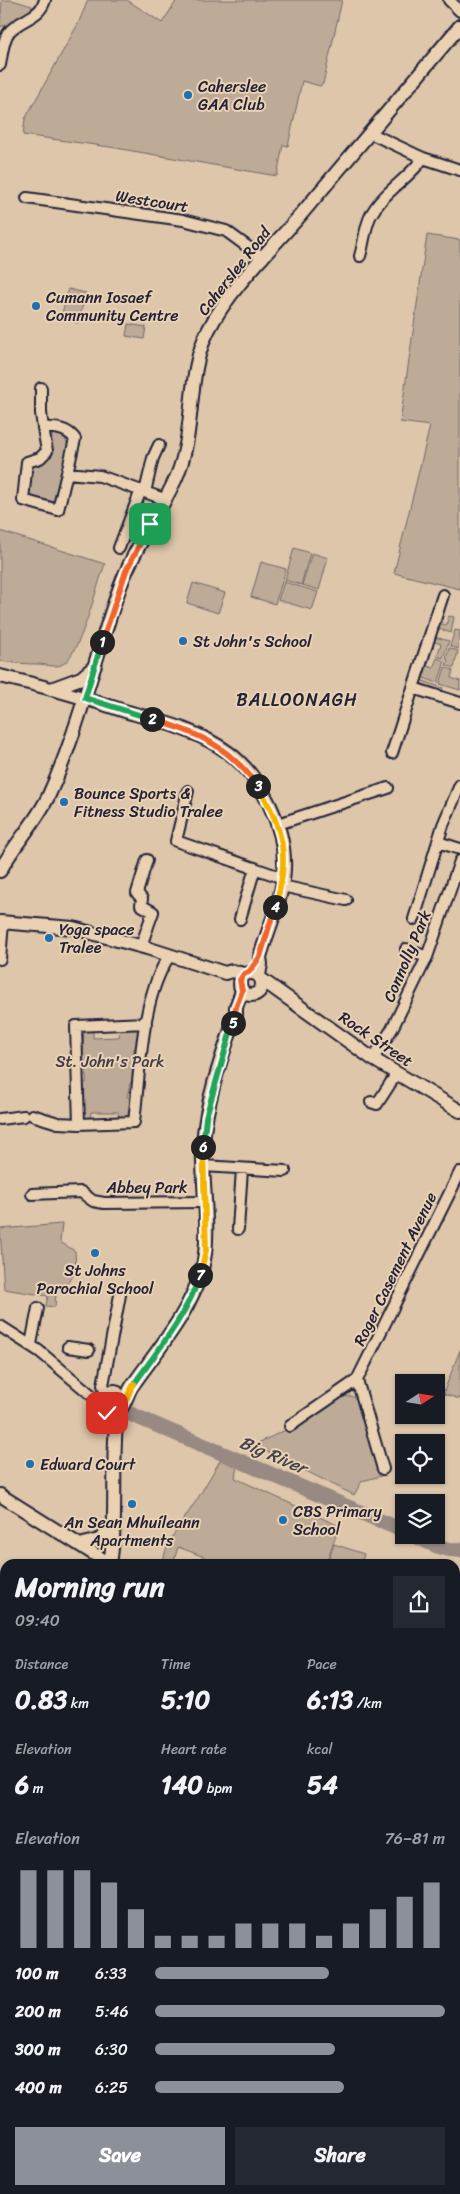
<!DOCTYPE html>
<html lang="en">
<head>
<meta charset="utf-8">
<style>
  body { margin:0; font-family:Sriracha,sans-serif; background:#242831; color:#f1f3f6; height:100vh; display:flex; flex-direction:column; font-size:19px; white-space:nowrap }
  * { box-sizing:border-box; margin:0 }
  p { font-size:16px; color:#9ea1a6 }
  .icon { flex:none; width:28px; height:28px; fill:none; stroke:currentColor; stroke-width:2; stroke-linecap:round; stroke-linejoin:round }
  .map { position:relative; flex:1; overflow:hidden }
  .details { position:absolute; left:0px; top:1559px; width:460px; height:636px; display:flex; flex-direction:column; background:#171b24; border-radius:15px 15px 0 0; box-shadow:0 1px 4px #0004 }
  .details>* { flex:none }
  .needle { width:32px; rotate:78deg }
  .tools { position:absolute; left:395px; top:1374px; display:grid; gap:10px }
  .tools a { display:grid; place-items:center; width:50px; height:50px; border-radius:0px; background:#171b24; box-shadow:0 1px 4px #0004; font-size:25px }
  .pin { position:absolute; display:grid; place-items:center; width:42px; height:42px; color:#fff; margin:-21px; border-radius:10px; box-shadow:0 2px 8px #0006 }
  .km { position:absolute; width:25px; height:25px; margin:-12px; border-radius:50%; background:#222; color:#fff; font-size:14px; line-height:25px; text-align:center }
  .round { display:grid; place-items:center; flex:none; width:52px; height:52px; border-radius:0px; background:#242831 }
  .summary { display:flex; align-items:center; justify-content:space-between; height:85px; padding:0 15px }
  h1 { font-size:28px; font-weight:700; line-height:38px }
  .stats { display:grid; grid-template-columns:repeat(3,1fr); gap:8px; height:85px; padding:5px 15px }
  .stats div { display:grid; align-content:center }
  .stats b { font-size:25px; font-weight:700 }
  .stats small { font-size:14px; font-weight:400 }
  .stats p { font-size:14px }
  .chart { height:140px; padding:10px 15px }
  .chart p { display:flex; justify-content:space-between }
  .chart svg { width:100%; height:90px; margin-top:5px; stroke:#8c9099; stroke-width:6 }
  .action { display:flex; gap:10px; margin-top:auto; padding:10px 15px }
  .action a { flex:1; height:58px; border-radius:0px; background:#8c9099; color:#fff; font-size:20px; font-weight:700; line-height:58px; text-align:center }
  .action a+a { background:#242831; color:#f1f3f6 }
  ul { padding:0 15px; list-style:none; font-size:16px }
  li { display:grid; grid-template-columns:80px 60px 1fr; align-items:center; height:38px }
  li i { height:12px; border-radius:6px; background:#8c9099 }
  .map>svg:first-child { display:block }
  .green { fill:#beab97; stroke:#706669 }
  .lines { fill:none; stroke-linecap:round; stroke-linejoin:round }
  .river { stroke:#988982; stroke-width:15 }
  .minor-casing { stroke:#22223b; stroke-width:14 }
  .major-casing { stroke:#22223b; stroke-width:16 }
  .minor { stroke:#e9d1b1; stroke-width:10 }
  .major { stroke:#e9d1b1; stroke-width:12 }
  .rail { stroke:#22223b; stroke-width:2.5; stroke-dasharray:8 4; stroke-linecap:butt }
  .split-1-casing { stroke:#fff; stroke-width:10 }
  .split-2-casing { stroke:#fff; stroke-width:10 }
  .split-3-casing { stroke:#fff; stroke-width:10 }
  .split-4-casing { stroke:#fff; stroke-width:10 }
  .split-5-casing { stroke:#fff; stroke-width:10 }
  .split-6-casing { stroke:#fff; stroke-width:10 }
  .split-7-casing { stroke:#fff; stroke-width:10 }
  .split-8-casing { stroke:#fff; stroke-width:10 }
  .split-9-casing { stroke:#fff; stroke-width:10 }
  .split-1 { stroke:#f0652b; stroke-width:6 }
  .split-2 { stroke:#22a559; stroke-width:6 }
  .split-3 { stroke:#f0652b; stroke-width:6 }
  .split-4 { stroke:#f5b400; stroke-width:6 }
  .split-5 { stroke:#f0652b; stroke-width:6 }
  .split-6 { stroke:#22a559; stroke-width:6 }
  .split-7 { stroke:#f5b400; stroke-width:6 }
  .split-8 { stroke:#22a559; stroke-width:6 }
  .split-9 { stroke:#f5b400; stroke-width:6 }
  .poi-dot { fill:#1f6fb2; stroke:#e9d1b1; stroke-width:2 }
  .labels { text-anchor:middle; dominant-baseline:central; stroke-width:4; stroke-linejoin:round; paint-order:stroke }
  .poi-label { font-size:16px; fill:#22223b; stroke:#e9d1b1; text-anchor:start }
  .street-label { font-size:16px; fill:#22223b; stroke:#e9d1b1 }
  .park-label { font-size:16px; fill:#413d4d; stroke:#e9d1b1 }
  .neighbourhood-label { font-size:18px; letter-spacing:1px; fill:#22223b; stroke:#e9d1b1 }
  .water-label { font-size:18px; font-style:italic; fill:#454150; stroke:#e9d1b1 }
</style>
</head>
<body>
<div class="map">
<svg width="460" height="2194" viewBox="0 0 460 2194">
  <rect width="100%" height="100%" fill="#ddc6aa"/>
  <filter id="ink" filterUnits="userSpaceOnUse"><feTurbulence type="fractalNoise" baseFrequency=".02" numOctaves="2"/><feDisplacementMap in="SourceGraphic" scale="10" xChannelSelector="R" yChannelSelector="G"/><feConvolveMatrix kernelMatrix="1 2 1 2 8 2 1 2 1" color-interpolation-filters="sRGB"/></filter>
  <g filter="url(#ink)">
    <path class="green" d="M2,0H12L32,6L29,13L10,24L0,27Z
      M88,0H127L162,23L177,0H342L323,84L320,86L302,81L288,146L283,145L277,176L110,147L23,135L25,119L78,24Z
      M427,235L460,240V589L394,573L430,426L400,422Z
      M68,289L86,293L78,323L61,318Z
      M128,324L146,327L144,339L126,336Z
      M56,433L63,435L68,445L55,503L53,504L31,499L28,496L29,466L44,460L50,455L52,435Z
      M0,531L105,564C97,584 80,658 61,665C54,668 46,664 38,664C25,664 13,663 0,661Z
      M294,548L310,553L301,585L285,580Z
      M312,553L328,558L319,590L302,585Z
      M261,562L286,569L275,604L251,597Z
      M284,582L318,592L312,610L278,600Z
      M193,583L225,593L218,613L187,603Z
      M449,616L454,617L451,633L439,629L438,623L446,625Z
      M455,630L460,631L458,649L450,646Z
      M435,637L449,641L443,658L437,656L441,644L432,641Z
      M449,648L458,651L454,668L446,665L448,660L446,659Z
      M437,658L445,661L438,683L421,677L424,665L433,668Z
      M445,667L453,670L451,678L460,681V690L440,684Z
      M421,680L443,688L441,693L422,686Z
      M143,1027L140,1048H134L133,1068L138,1069L137,1083H130L127,1097L135,1099L131,1117H119L118,1112H91L90,1120L82,1119V1083H86L87,1066H82L84,1030L93,1031V1038L119,1037L120,1029Z
      M62,1224L60,1242L75,1251C77,1278 74,1276 56,1294L55,1307L46,1306L48,1296L4,1289L0,1229Z
      M460,1350V1399L443,1394Z
      M351,1396L359,1400L363,1408L381,1476L362,1481L354,1495L258,1447V1443L292,1427L336,1398Z
      M221,1459L237,1466L235,1478L339,1526L326,1564H223L178,1547L173,1564H162L168,1543L198,1498Z
      M334,1544L364,1554L361,1564H327Z
      M0,1688H5V1716H0Z
      M455,2011L460,2013V2060L455,2079Z
      M5,2133V2190H190L191,2194H0V2151Z
      M455,2173L460,2174V2194H224L223,2190H455Z"/>
    <g class="lines">
      <path class="river" d="M128,1413L404,1531
        M413,1535C429,1542 442,1551 460,1550"/>
      <defs>
        <path id="minor" d="M449,0L460,11
          M0,65C2,55 3,38 10,31C22,18 40,18 45,0
          M370,133L423,158L460,170
          M27,198L183,220L226,231L263,258
          M360,256C364,243 365,226 371,215C383,192 409,179 423,158
          M41,388V413L43,428
          M67,473L75,439C68,429 55,427 43,428L47,451L40,458L27,462L23,500L58,510L67,473L100,476L164,499
          M145,492L153,458L159,445
          M119,548L141,490
          M413,688L460,703
          M392,753L443,595
          M188,791L176,841L283,878
          M278,824L388,788
          M438,842L460,849
          M282,886L346,900
          M240,919L255,868
          M414,919L443,825L460,785
          M141,946L153,912L141,905L142,899L137,893L147,860
          M406,949L427,957
          M0,959L3,923
          M146,1023L76,1026L79,1124L134,1122C140,1072 141,996 170,955
          M373,1059L392,1029L427,957L460,861
          M371,1102L377,1104L397,1073
          M32,1115L58,1123L79,1124
          M0,1119L24,1116
          M203,1166L285,1171
          M32,1194L81,1192L93,1201L104,1203L204,1202
          M238,1229L242,1169
          M0,1326L39,1351L101,1403
          M31,1344L38,1308
          M68,1347L89,1350
          M107,1392L103,1385L120,1295
          M290,1426L357,1380
          M383,1469L357,1380L460,1172
          M455,1631L460,1616
          M0,1665L5,1666
          M0,1804L5,1792
          M455,1835V1850
          M455,1997L460,1998"/>
        <path id="major" d="M0,676C43,686 86,698 128,712C163,722 199,731 229,753C262,778 286,828 284,869C283,899 268,928 260,957L261,964L259,975
          M51,689L81,678L95,666
          M0,871C14,844 35,824 48,797C79,730 95,656 120,587C134,548 159,515 176,478C197,431 185,374 209,329C229,290 269,251 298,218C352,154 406,90 460,26
          M0,922L73,928L147,948L225,973L232,971L244,974
          M240 984a11 11 0 1 1 22 0a11 11 0 1 1-22 0Z
          M261,979L373,1059L460,1111
          M124,1402L122,1397L115,1391C106,1392 102,1394 101,1403L107,1413C124,1417 125,1396 132,1386C158,1349 190,1313 202,1269C212,1234 201,1181 203,1144C206,1100 222,1056 236,1015V1007L242,991
          M0,1495L110,1564
          M80,1545L99,1540L113,1528
          M110,1564C118,1514 111,1463 117,1413
          M455,1767L460,1770
          M5,1833L1,1873L5,1978
          M0,2127L5,2105"/>
      </defs>
      <use href="#minor" class="minor-casing"/>
      <use href="#major" class="major-casing"/>
      <use href="#minor" class="minor"/>
      <use href="#major" class="major"/>
      <path class="rail" d="M204,2190L205,2194"/>
    </g>
  </g>
  <g class="lines" filter="url(#ink)">
    <defs>
      <path id="split-1" d="M102,642L126,571L150,524"/>
      <path id="split-2" d="M102,642L85,698L152,719"/>
      <path id="split-3" d="M152,719C200,734 227,745 258,786"/>
      <path id="split-4" d="M258,786C284,829 290,858 275,907"/>
      <path id="split-5" d="M233,1023L236,1007L242,991L240,980L244,974L249,972L260,957L275,907"/>
      <path id="split-6" d="M203,1147L206,1117L233,1023"/>
      <path id="split-7" d="M200,1275L206,1250L203,1147"/>
      <path id="split-8" d="M134,1384C158,1350 187,1315 200,1275"/>
      <path id="split-9" d="M107,1413C124,1417 126,1395 134,1384"/>
    </defs>
    <use href="#split-1" class="split-1-casing"/>
    <use href="#split-2" class="split-2-casing"/>
    <use href="#split-3" class="split-3-casing"/>
    <use href="#split-4" class="split-4-casing"/>
    <use href="#split-5" class="split-5-casing"/>
    <use href="#split-6" class="split-6-casing"/>
    <use href="#split-7" class="split-7-casing"/>
    <use href="#split-8" class="split-8-casing"/>
    <use href="#split-9" class="split-9-casing"/>
    <use href="#split-1" class="split-1"/>
    <use href="#split-2" class="split-2"/>
    <use href="#split-3" class="split-3"/>
    <use href="#split-4" class="split-4"/>
    <use href="#split-5" class="split-5"/>
    <use href="#split-6" class="split-6"/>
    <use href="#split-7" class="split-7"/>
    <use href="#split-8" class="split-8"/>
    <use href="#split-9" class="split-9"/>
  </g>
  <g class="poi-dot">
    <circle cx="188" cy="95" r="5"/>
    <circle cx="36" cy="306" r="5"/>
    <circle cx="183" cy="641" r="5"/>
    <circle cx="64" cy="802" r="5"/>
    <circle cx="49" cy="938" r="5"/>
    <circle cx="95" cy="1253" r="5"/>
    <circle cx="30" cy="1464" r="5"/>
    <circle cx="132" cy="1504" r="5"/>
    <circle cx="283" cy="1520" r="5"/>
  </g>
  <g class="labels">
    <g class="poi-label">
      <text x="198" y="86">Caherslee<tspan x="198" dy="18">GAA Club</tspan></text>
      <text x="46" y="297">Cumann Iosaef<tspan x="46" dy="18">Community Centre</tspan></text>
      <text x="193" y="641">St John's School</text>
      <text x="74" y="793">Bounce Sports &amp;<tspan x="74" dy="18">Fitness Studio Tralee</tspan></text>
      <text x="59" y="929">Yoga space<tspan x="59" dy="18">Tralee</tspan></text>
      <text x="95" y="1270" text-anchor="middle">St Johns<tspan x="95" dy="18">Parochial School</tspan></text>
      <text x="40" y="1464">Edward Court</text>
      <text x="293" y="1511">CBS Primary<tspan x="293" dy="18">School</tspan></text>
      <text x="132" y="1522" text-anchor="middle">An Sean Mhuíleann<tspan x="132" dy="18">Apartments</tspan></text>
    </g>
    <g class="street-label">
      <text transform="translate(152 201) rotate(9)">Westcourt</text>
      <text transform="translate(234 271) rotate(-52)">Caherslee Road</text>
      <text transform="translate(407 956) rotate(-67)">Connolly Park</text>
      <text transform="translate(376 1039) rotate(34)">Rock Street</text>
      <text x="147" y="1187">Abbey Park</text>
      <text transform="translate(395 1269) rotate(-64)">Roger Casement Avenue</text>
    </g>
    <g class="park-label">
      <text x="110" y="1061">St. John's Park</text>
    </g>
    <g class="neighbourhood-label">
      <text x="297" y="700">BALLOONAGH</text>
    </g>
    <g class="water-label">
      <text transform="translate(273 1455) rotate(23)">Big River</text>
    </g>
  </g>
</svg>
<div class="tools">
<a><svg class="needle" viewBox="-14 -14 28 28"><path d="M0-13l5 13h-10z" fill="#e53935"/><path d="M0 13l5-13h-10z" fill="#9ea1a6"/></svg></a>
<a><svg class="icon" aria-label="locate" viewBox="0 0 24 24"><circle cx="12" cy="12" r="6"/><path d="M12 2v4M12 18v4M2 12h4M18 12h4"/></svg></a>
<a><svg class="icon" aria-label="layers" viewBox="0 0 24 24"><path d="M12 4l9 5-9 5-9-5zM3 14l9 5 9-5"/></svg></a>
</div>
<div class="pin" style="left:150px;top:524px;background:#1e9e55"><svg class="icon" aria-label="arrive" viewBox="0 0 24 24"><path d="M6 21V4h12l-3 4 3 4H6"/></svg></div>
<div class="pin" style="left:107px;top:1413px;background:#d93025"><svg class="icon" aria-label="check" viewBox="0 0 24 24"><path d="M5 12l5 5 9-10"/></svg></div>
<b class="km" style="left:102px;top:642px">1</b>
<b class="km" style="left:152px;top:719px">2</b>
<b class="km" style="left:258px;top:786px">3</b>
<b class="km" style="left:275px;top:907px">4</b>
<b class="km" style="left:233px;top:1023px">5</b>
<b class="km" style="left:203px;top:1147px">6</b>
<b class="km" style="left:200px;top:1275px">7</b>
<section class="details">
<div class="summary"><div><h1>Morning run</h1><p>09:40</p></div><a class="round"><svg class="icon" aria-label="share" viewBox="0 0 24 24"><path d="M12 15V3M7 8l5-5 5 5M5 13v7h14v-7"/></svg></a></div>
<div class="stats">
<div><p>Distance</p><b>0.83<small> km</small></b></div>
<div><p>Time</p><b>5:10</b></div>
<div><p>Pace</p><b>6:13<small> /km</small></b></div>
</div>
<div class="stats">
<div><p>Elevation</p><b>6<small> m</small></b></div>
<div><p>Heart rate</p><b>140<small> bpm</small></b></div>
<div><p>kcal</p><b>54</b></div>
</div>
<div class="chart"><p><span>Elevation</span>76–81 m</p>
<svg viewBox="0 0 160 44" preserveAspectRatio="none"><path d="M5 44V6M15 44V6M25 44V6M35 44V12M45 44V25M55 44V38M65 44V38M75 44V38M85 44V32M95 44V32M105 44V32M115 44V38M125 44V32M135 44V25M145 44V19M155 44V12"/></svg>
</div>
<ul>
<li><b>100 m</b>6:33<i style="width:60%"></i></li>
<li><b>200 m</b>5:46<i style="width:100%"></i></li>
<li><b>300 m</b>6:30<i style="width:62%"></i></li>
<li><b>400 m</b>6:25<i style="width:65%"></i></li>
</ul>
<div class="action"><a>Save</a><a>Share</a></div>
</section>
</div>
</body>
</html>
